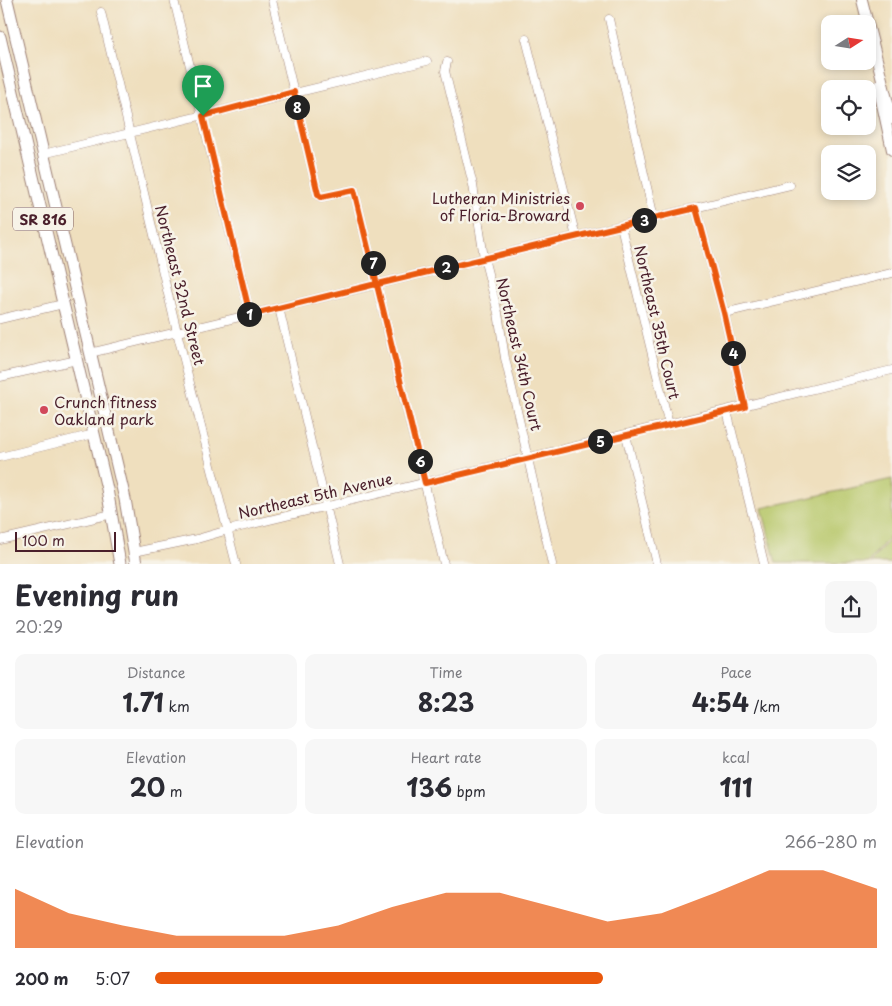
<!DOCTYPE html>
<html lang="en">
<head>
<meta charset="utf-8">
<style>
  body { margin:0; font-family:"Playpen Sans",sans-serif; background:#f7f7f7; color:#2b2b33; height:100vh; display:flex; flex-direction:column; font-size:19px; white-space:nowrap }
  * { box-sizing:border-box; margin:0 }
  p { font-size:16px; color:#7c7c81 }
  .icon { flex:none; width:28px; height:28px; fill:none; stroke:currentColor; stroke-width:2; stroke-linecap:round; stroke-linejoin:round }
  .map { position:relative; height:564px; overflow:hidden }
  .drawer { display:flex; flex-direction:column; background:#fff; flex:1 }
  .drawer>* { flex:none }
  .needle { width:32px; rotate:78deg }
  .controls { position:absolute; left:821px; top:15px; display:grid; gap:10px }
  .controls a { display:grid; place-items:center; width:55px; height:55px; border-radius:10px; background:#fff; box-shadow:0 2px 8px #0003; font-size:25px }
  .scale { position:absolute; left:15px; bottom:12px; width:101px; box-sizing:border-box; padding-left:5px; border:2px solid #4a1f2b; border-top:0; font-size:14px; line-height:18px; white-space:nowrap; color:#4a1f2b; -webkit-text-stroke:4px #f7f3e8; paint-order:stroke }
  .pin { position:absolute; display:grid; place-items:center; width:42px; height:42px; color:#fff; margin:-51px -21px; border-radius:50% 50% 50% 0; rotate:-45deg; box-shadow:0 0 5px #0007 }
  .pin .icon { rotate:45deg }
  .km { position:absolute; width:25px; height:25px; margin:-12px; border-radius:50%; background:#222; color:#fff; font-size:14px; line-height:25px; text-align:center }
  .round { display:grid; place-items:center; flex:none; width:52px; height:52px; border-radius:10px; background:#f7f7f7 }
  .summary { display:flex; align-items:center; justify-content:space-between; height:85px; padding:0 15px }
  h1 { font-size:28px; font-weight:700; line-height:38px }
  .metrics { display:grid; grid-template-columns:repeat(3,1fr); gap:8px; height:85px; padding:5px 15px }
  .metrics div { display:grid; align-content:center; border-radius:10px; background:#f7f7f7; text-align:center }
  .metrics b { font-size:25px; font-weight:700 }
  .metrics small { font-size:14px; font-weight:400 }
  .metrics p { font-size:14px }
  .chart { height:140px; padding:10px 15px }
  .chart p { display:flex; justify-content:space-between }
  .chart svg { width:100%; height:90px; margin-top:5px; fill:#ea580c; opacity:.7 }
  ul { padding:0 15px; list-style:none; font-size:16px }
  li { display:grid; grid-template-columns:80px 60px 1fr; align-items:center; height:38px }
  li i { height:12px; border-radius:6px; background:#ea580c }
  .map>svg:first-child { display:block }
  .green { fill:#b7c76a; stroke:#80734a }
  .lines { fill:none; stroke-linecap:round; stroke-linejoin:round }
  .street-casing { stroke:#9c7f74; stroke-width:9 }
  .secondary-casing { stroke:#9c7f74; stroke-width:12 }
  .primary-casing { stroke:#9c7f74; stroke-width:13 }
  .street { stroke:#fff; stroke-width:8 }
  .secondary { stroke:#fff; stroke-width:10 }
  .primary { stroke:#fff; stroke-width:11 }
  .route-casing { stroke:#fff; stroke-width:10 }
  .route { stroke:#ea580c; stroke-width:6 }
  .poi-dot { fill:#d1495b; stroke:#f7f3e8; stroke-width:2 }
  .labels { text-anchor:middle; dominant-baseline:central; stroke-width:5; stroke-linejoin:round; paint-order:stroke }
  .shield { fill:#f7f3e8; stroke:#7e5f64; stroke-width:1 }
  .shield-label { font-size:14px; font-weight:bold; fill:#4a1f2b }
  .poi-label { font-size:15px; fill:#4a1f2b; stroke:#f7f3e8; text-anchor:end }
  .street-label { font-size:15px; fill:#4a1f2b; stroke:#f7f3e8 }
</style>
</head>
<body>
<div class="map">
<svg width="892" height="564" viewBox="0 0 892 564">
  <rect width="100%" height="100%" fill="#f7f3e8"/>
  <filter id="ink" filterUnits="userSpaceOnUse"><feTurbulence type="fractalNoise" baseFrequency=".02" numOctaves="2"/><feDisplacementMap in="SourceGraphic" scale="10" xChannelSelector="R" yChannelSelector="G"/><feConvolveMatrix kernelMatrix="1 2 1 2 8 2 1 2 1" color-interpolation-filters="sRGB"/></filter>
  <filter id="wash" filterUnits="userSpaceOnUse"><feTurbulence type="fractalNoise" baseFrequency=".0096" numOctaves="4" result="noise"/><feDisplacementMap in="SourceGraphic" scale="20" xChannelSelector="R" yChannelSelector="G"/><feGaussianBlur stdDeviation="1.12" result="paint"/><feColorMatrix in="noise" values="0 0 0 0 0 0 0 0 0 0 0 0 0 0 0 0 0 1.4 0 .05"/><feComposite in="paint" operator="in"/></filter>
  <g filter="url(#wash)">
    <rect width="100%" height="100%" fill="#efdfbe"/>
    <path class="green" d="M892,479V533L868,563H776L762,508Z
      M892,536V563H870Z"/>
  </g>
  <g filter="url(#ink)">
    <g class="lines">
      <defs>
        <path id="street" d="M174,0L250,315
          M272,0L318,194L321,197L354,190L444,564
          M101,12L177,332L236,564
          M609,19L654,218
          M526,39L576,237
          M447,62L445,71L473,185L484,258L498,313L505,358L552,564
          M43,154L427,61
          M696,208L724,313L745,407
          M621,226L669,425
          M279,308L340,564
          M724,313L892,273
          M0,319L63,304
          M90,353L790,185
          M0,377L77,360
          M727,411L764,564
          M626,435L657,564
          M0,457L94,434
          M0,540L112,514
          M134,552L197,539L228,530L892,370"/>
        <path id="secondary" d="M862,0L892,119
          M878,86L892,150"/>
        <path id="primary" d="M7,0L125,499L136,564
          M0,37L107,489L120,564"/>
      </defs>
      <use href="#street" class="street-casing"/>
      <use href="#secondary" class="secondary-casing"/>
      <use href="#primary" class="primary-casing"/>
      <use href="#street" class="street"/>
      <use href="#secondary" class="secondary"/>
      <use href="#primary" class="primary"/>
    </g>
  </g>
  <g class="lines" filter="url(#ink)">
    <defs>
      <path id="route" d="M203,116L250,315L372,285L378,284L696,208L724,313L745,407L425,483L354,190L321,197L318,194L294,92L203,116"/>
    </defs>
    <use href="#route" class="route-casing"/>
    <use href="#route" class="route"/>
  </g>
  <g class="poi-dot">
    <circle cx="580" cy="206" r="5"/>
    <circle cx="44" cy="410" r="5"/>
  </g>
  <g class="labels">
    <rect class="shield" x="13" y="207.5" width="60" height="23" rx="4"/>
    <g class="shield-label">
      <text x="43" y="219">SR 816</text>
    </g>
    <g class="poi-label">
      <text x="570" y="197">Lutheran Ministries<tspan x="570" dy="17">of Floria-Broward</tspan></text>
      <text x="54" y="401" text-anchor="start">Crunch fitness<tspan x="54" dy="17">Oakland park</tspan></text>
    </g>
    <g class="street-label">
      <text transform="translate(181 285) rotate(76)">Northeast 32nd Street</text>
      <text transform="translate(658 322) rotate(77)">Northeast 35th Court</text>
      <text transform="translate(520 354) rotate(77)">Northeast 34th Court</text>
      <text transform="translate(315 495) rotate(-13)">Northeast 5th Avenue</text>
    </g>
  </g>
</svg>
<div class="controls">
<a><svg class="needle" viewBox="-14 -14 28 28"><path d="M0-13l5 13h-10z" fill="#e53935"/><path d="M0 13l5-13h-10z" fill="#7c7c81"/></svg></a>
<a><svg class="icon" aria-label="locate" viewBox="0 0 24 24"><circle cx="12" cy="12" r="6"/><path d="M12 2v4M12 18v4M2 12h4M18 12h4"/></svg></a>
<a><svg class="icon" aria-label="layers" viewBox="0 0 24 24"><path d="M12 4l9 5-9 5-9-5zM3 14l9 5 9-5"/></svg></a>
</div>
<div class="scale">100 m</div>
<div class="pin" style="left:203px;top:116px;background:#1e9e55"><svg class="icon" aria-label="arrive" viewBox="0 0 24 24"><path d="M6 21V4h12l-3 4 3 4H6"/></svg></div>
<b class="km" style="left:249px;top:314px">1</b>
<b class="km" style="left:446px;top:267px">2</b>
<b class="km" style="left:644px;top:220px">3</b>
<b class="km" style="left:733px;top:353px">4</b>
<b class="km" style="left:600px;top:441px">5</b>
<b class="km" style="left:420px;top:461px">6</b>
<b class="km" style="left:373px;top:263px">7</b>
<b class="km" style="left:297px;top:107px">8</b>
</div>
<section class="drawer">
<div class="summary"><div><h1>Evening run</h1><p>20:29</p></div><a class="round"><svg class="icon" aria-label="share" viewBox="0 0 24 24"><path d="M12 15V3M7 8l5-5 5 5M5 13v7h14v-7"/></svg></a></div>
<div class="metrics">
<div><p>Distance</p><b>1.71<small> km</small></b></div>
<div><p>Time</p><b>8:23</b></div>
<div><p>Pace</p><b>4:54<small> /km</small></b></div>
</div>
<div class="metrics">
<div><p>Elevation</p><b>20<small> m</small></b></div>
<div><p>Heart rate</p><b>136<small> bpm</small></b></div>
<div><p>kcal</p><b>111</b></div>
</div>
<div class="chart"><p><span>Elevation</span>266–280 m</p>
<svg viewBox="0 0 160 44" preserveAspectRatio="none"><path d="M0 44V15L10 27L20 33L30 38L40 38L50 38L60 33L70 24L80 17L90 17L100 24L110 31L120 27L130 17L140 6L150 6L160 15V44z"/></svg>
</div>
<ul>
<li><b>200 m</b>5:07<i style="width:62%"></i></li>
</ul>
</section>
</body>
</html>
